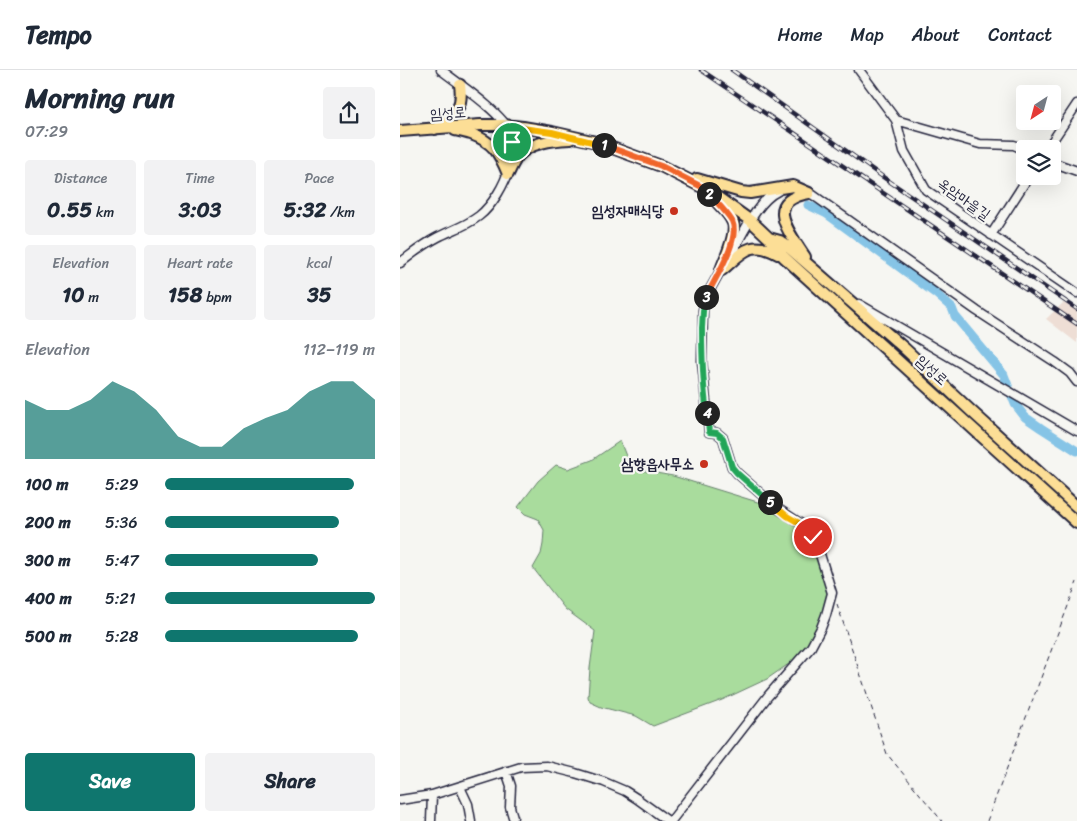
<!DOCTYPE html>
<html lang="en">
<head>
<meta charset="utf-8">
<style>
  body { margin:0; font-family:Sriracha,"Poor Story",sans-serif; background:#f2f2f3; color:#1f2937; height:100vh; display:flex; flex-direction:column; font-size:19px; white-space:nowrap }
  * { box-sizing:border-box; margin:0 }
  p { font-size:16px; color:#747a83 }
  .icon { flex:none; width:28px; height:28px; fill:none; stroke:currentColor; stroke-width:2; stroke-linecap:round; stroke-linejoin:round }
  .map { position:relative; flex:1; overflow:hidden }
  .details { display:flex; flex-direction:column; background:#fff; width:400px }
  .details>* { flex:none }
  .needle { width:32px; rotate:216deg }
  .fabs { position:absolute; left:616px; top:15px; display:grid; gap:10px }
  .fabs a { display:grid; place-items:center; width:45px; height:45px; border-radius:5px; background:#fff; box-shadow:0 5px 20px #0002; font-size:25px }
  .pin { position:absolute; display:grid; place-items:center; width:42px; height:42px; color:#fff; margin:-21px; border:2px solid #fff; border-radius:50%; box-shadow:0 1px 5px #0007 }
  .km { position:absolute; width:25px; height:25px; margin:-12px; border-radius:50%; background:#222; color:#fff; font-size:14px; line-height:25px; text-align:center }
  .round { display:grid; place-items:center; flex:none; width:52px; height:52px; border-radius:5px; background:#f2f2f3 }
  .summary { display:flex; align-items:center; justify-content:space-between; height:85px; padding:0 25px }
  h1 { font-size:28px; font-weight:700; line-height:38px }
  .figures { display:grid; grid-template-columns:repeat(3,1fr); gap:8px; height:85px; padding:5px 25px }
  .figures div { display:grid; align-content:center; border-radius:5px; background:#f2f2f3; text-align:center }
  .figures b { font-size:21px; font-weight:700 }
  .figures small { font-size:14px; font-weight:400 }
  .figures p { font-size:14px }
  .chart { height:140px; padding:10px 25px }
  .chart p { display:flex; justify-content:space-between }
  .chart svg { width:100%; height:90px; margin-top:5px; fill:#0f766e; opacity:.7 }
  .button { display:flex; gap:10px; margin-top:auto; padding:10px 25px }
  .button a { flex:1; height:58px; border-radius:5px; background:#0f766e; color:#fff; font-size:20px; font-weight:700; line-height:58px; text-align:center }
  .button a+a { background:#f2f2f3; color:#1f2937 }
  ul { padding:0 25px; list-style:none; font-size:16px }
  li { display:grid; grid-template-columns:80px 60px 1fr; align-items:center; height:38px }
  li i { height:12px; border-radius:6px; background:#0f766e }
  header { display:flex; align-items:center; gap:30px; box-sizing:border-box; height:70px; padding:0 25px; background:#fff; border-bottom:1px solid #e0e1e3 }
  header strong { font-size:24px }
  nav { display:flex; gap:28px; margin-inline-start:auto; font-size:18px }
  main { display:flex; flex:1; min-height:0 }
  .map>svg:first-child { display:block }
  .built { fill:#eeded5 }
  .green { fill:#a9dc9d; stroke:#667f6c }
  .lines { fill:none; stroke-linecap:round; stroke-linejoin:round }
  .canal { stroke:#86c4e6; stroke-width:9 }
  .minor-casing { stroke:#22223b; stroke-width:11 }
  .major-casing { stroke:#22223b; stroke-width:14 }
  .path { stroke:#22223b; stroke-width:1; stroke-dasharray:5 4; stroke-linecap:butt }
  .minor { stroke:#f6f6f2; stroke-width:8 }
  .major { stroke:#fcde96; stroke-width:10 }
  .rail-casing { stroke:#22223b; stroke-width:4.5 }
  .rail { stroke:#f6f6f2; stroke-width:2.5; stroke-dasharray:8; stroke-linecap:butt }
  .split-1-casing { stroke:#fff; stroke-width:10 }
  .split-2-casing { stroke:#fff; stroke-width:10 }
  .split-3-casing { stroke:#fff; stroke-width:10 }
  .split-4-casing { stroke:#fff; stroke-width:10 }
  .split-5-casing { stroke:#fff; stroke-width:10 }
  .split-6-casing { stroke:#fff; stroke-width:10 }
  .split-1 { stroke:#f5b400; stroke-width:6 }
  .split-2 { stroke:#f0652b; stroke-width:6 }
  .split-3 { stroke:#f0652b; stroke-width:6 }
  .split-4 { stroke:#22a559; stroke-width:6 }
  .split-5 { stroke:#22a559; stroke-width:6 }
  .split-6 { stroke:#f5b400; stroke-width:6 }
  .poi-dot { fill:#c8321e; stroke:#f6f6f2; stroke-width:2 }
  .labels { text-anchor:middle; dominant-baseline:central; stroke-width:4.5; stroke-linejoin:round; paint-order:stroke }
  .street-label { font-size:15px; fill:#22223b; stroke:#f6f6f2 }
  .poi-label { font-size:15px; font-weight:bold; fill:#22223b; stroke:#f6f6f2; text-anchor:end }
</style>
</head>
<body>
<header>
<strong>Tempo</strong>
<nav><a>Home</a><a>Map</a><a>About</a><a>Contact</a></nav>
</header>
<main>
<section class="details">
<div class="summary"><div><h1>Morning run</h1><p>07:29</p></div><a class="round"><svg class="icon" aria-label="share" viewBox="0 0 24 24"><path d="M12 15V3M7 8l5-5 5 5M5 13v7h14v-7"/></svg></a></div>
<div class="figures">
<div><p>Distance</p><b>0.55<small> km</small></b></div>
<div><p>Time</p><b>3:03</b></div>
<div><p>Pace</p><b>5:32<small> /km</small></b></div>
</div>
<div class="figures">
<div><p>Elevation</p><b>10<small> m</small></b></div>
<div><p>Heart rate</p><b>158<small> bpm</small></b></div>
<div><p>kcal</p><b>35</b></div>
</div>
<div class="chart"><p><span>Elevation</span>112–119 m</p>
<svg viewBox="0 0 160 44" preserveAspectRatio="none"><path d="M0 44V15L10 20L20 20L30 15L40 6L50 11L60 20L70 33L80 38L90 38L100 29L110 24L120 20L130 11L140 6L150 6L160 15V44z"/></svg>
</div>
<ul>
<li><b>100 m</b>5:29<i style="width:90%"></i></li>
<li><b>200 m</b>5:36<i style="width:83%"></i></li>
<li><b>300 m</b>5:47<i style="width:73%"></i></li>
<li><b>400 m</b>5:21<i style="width:100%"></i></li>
<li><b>500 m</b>5:28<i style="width:92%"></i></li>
</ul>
<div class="button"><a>Save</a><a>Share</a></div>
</section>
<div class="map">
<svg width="677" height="751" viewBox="0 0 677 751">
  <rect width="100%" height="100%" fill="#f6f6f2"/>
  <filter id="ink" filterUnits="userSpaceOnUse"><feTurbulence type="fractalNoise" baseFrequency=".02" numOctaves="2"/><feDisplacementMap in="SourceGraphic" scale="10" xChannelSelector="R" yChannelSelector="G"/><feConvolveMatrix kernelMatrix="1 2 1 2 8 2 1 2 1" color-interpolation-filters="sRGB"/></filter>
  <g filter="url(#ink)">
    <path class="built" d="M663,233L677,238V273L646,249Z"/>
    <path class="green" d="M220,371L228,391L239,400L273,406L377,438L406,457L432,523L429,533L406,582L367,609L322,630L253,656L236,646L201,637L190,632L188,627L190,598L195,561L165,539L133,498L141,484L143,474L144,460L138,449L125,444L118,437L138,411L156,395L168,399L192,390Z"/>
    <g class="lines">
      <path class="canal" d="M408,135L427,144L535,223L552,238L555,246L604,305L615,334L625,347L641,358L677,381"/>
      <defs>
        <path id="minor" d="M459,0L496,50L504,81L526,120L677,223
          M496,50L580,74L614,75L625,80
          M647,79L677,34
          M652,92L677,101
          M405,122L413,125L577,241L655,292L670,303L677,312
          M591,165L629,106
          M331,184C343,164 357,131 378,121
          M0,193C12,184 24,174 38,167C52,160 66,156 79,146C92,136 105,114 109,98C111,88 115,75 111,64C105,45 58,13 41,0
          M459,234L677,361
          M106,701L111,716L110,737L113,747
          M60,717L68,734L71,751
          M0,730L32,725L121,697L147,696L175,703L204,712L225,721L236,728L268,751
          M31,751L32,725
          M271,751L368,626L411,577L421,558L426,545L432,523L418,478L410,461L406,457L377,438L337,403L332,397L323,368L317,363L309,362L302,291L303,240L305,230L308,223L323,196"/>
        <path id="major" d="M35,59C53,44 64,41 60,15
          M55,60C61,61 66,63 71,64C93,72 99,82 108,104
          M0,61L80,55H103L123,57L152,62L196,72L261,96L306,119L351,151L369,168L375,178L384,187L677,453
          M108,104C111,98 114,91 118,86C130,72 153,70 170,69
          M297,109L341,122L350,123L393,116L409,123
          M315,130C321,137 330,144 333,153C337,165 325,188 321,200
          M369,168L380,171L388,177L504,278L570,340L677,437
          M405,187C390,163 362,131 409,123
          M322,200C343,182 350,169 378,184"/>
      </defs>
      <use href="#minor" class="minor-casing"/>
      <use href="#major" class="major-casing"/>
      <path class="path" d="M437,534L487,684L542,751
        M587,751L677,512"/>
      <use href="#minor" class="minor"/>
      <use href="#major" class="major"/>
      <defs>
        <path id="rail" d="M301,0L677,254
          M332,0L483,107L677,239"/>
      </defs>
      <use href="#rail" class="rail-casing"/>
      <use href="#rail" class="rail"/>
    </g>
  </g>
  <g class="lines" filter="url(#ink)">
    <defs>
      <path id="split-1" d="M112,72L111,64L107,56L152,62L204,75"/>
      <path id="split-2" d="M204,75L261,96L302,117L309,124"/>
      <path id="split-3" d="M306,227C314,210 341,170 332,151C326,141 317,133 309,124"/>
      <path id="split-4" d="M306,227C302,237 303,247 302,258C302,286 303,315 307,343"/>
      <path id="split-5" d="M307,343L309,362L317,363L323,368L332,397L337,403L370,432"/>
      <path id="split-6" d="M370,432L387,446L406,457L413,467"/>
    </defs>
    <use href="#split-1" class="split-1-casing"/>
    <use href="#split-2" class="split-2-casing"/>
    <use href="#split-3" class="split-3-casing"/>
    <use href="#split-4" class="split-4-casing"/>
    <use href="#split-5" class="split-5-casing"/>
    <use href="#split-6" class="split-6-casing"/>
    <use href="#split-1" class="split-1"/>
    <use href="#split-2" class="split-2"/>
    <use href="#split-3" class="split-3"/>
    <use href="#split-4" class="split-4"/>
    <use href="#split-5" class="split-5"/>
    <use href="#split-6" class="split-6"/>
  </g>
  <g class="poi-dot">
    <circle cx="274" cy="141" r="5"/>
    <circle cx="304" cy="394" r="5"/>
  </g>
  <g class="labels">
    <g class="street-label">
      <text transform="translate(48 43) rotate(-4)">임성로</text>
      <text transform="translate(564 129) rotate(35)">옥암마을길</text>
      <text transform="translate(532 300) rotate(42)">임성로</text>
    </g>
    <g class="poi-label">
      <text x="264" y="141">임성자매식당</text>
      <text x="294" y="394">삼향읍사무소</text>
    </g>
  </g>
</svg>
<div class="fabs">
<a><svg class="needle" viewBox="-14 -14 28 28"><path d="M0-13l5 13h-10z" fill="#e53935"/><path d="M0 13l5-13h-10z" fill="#747a83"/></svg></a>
<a><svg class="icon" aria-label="layers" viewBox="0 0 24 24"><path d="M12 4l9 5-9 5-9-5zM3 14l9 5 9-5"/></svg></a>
</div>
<div class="pin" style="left:112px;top:72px;background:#1e9e55"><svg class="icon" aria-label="arrive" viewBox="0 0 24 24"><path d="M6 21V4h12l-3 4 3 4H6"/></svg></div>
<div class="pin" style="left:413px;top:467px;background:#d93025"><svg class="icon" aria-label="check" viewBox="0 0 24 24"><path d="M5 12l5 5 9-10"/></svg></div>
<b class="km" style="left:204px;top:75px">1</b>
<b class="km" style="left:309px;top:124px">2</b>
<b class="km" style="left:306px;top:227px">3</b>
<b class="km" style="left:307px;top:343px">4</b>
<b class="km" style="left:370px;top:432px">5</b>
</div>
</main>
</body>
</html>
